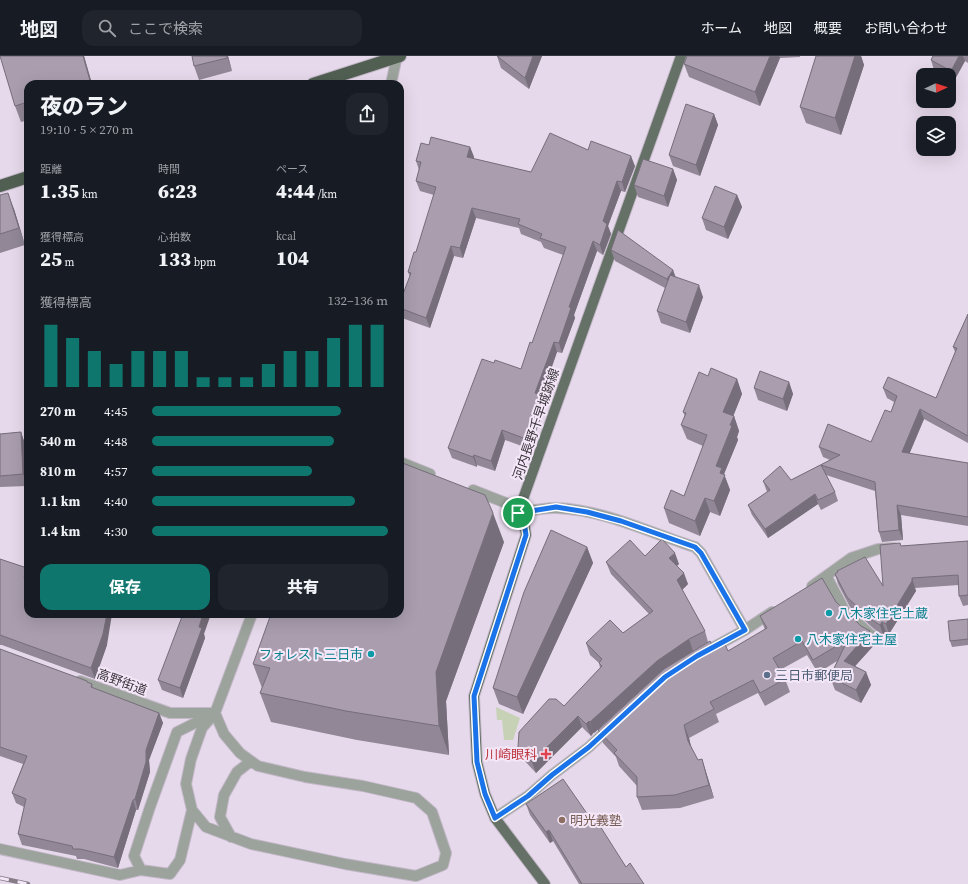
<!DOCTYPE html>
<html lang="ja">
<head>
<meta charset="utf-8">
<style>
  body { margin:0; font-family:"Source Serif 4","Noto Sans JP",serif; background:#20242c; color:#f1f3f6; height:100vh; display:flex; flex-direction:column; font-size:15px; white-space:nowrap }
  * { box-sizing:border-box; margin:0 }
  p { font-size:13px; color:#9ea1a6 }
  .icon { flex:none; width:22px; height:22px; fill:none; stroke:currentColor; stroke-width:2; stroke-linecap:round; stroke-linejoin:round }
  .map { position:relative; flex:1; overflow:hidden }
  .sheet { position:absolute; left:24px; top:24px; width:380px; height:538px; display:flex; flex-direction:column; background:#171b24; border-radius:12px; box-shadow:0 4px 16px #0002 }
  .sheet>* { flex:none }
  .needle { width:26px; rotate:86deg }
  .buttons { position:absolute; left:916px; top:12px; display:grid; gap:8px }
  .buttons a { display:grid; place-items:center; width:40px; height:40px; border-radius:8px; background:#171b24; box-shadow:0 4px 16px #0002; font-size:20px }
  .pin { position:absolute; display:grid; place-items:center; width:34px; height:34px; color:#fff; margin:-17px; border:2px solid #fff; border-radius:50%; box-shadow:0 1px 4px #0007 }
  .round { display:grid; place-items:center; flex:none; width:42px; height:42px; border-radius:12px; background:#20242c }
  .summary { display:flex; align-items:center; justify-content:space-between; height:68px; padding:0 16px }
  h1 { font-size:22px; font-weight:800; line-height:30px }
  .metrics { display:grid; grid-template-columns:repeat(3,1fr); gap:6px; height:68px; padding:4px 16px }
  .metrics div { display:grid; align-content:center }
  .metrics b { font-size:20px; font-weight:800 }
  .metrics small { font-size:11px; font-weight:400 }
  .metrics p { font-size:11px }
  .chart { height:112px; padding:8px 16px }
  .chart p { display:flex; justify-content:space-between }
  .chart svg { width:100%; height:72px; margin-top:4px; stroke:#0f766e; stroke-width:6 }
  .primary-button { display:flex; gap:8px; margin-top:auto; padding:8px 16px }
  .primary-button a { flex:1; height:46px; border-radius:12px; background:#0f766e; color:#fff; font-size:16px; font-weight:800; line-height:46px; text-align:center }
  .primary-button a+a { background:#20242c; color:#f1f3f6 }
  ul { padding:0 16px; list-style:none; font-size:13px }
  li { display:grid; grid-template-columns:64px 48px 1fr; align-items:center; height:30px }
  li i { height:10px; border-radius:5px; background:#0f766e }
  header { display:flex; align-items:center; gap:24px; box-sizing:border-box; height:56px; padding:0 20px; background:#171b24; border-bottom:1px solid #363941 }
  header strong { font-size:19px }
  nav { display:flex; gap:22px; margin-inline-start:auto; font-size:14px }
  .search { width:280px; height:36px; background:#20242c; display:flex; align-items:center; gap:10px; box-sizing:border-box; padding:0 14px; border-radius:12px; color:#9ea1a6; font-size:15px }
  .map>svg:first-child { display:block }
  .green { fill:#c7d1b6 }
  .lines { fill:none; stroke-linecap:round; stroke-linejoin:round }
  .minor-casing { stroke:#c3b8c8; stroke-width:12 }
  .major-casing { stroke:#c3b8c8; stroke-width:12 }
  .highway-casing { stroke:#c3b8c8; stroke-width:14 }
  .minor { stroke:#9ca39c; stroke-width:10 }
  .major { stroke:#657166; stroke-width:10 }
  .highway { stroke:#515f52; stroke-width:12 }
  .rail-casing { stroke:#867d89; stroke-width:4.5 }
  .rail { stroke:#f4e7f8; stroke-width:3; stroke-dasharray:9; stroke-linecap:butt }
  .wall { fill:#918796 }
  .shaded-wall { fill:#766e7a }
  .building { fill:#a99dae; stroke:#766e7a }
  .route-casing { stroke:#fff; stroke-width:8 }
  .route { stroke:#1a73e8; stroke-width:5 }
  .culture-dot { fill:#0f9aa8; stroke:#f4e7f8; stroke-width:1.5 }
  .service-dot { fill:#5c6f8a; stroke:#f4e7f8; stroke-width:1.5 }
  .health-dot { fill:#e0444e; stroke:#f4e7f8; stroke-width:1.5 }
  .education-dot { fill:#8d6e63; stroke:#f4e7f8; stroke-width:1.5 }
  .labels { text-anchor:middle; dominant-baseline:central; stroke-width:4; stroke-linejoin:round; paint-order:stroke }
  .street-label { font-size:13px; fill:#39343b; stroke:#f4e7f8 }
  .culture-label { font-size:13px; fill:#0d838f; stroke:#f4e7f8; text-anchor:start }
  .service-label { font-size:13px; fill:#4e5e75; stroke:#f4e7f8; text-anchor:start }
  .health-label { font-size:13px; fill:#be3a42; stroke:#f4e7f8; text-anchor:end }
  .education-label { font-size:13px; fill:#785e54; stroke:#f4e7f8; text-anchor:start }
</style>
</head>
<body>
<header>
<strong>地図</strong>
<div class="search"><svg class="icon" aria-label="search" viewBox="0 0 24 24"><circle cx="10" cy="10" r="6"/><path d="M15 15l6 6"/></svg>ここで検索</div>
<nav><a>ホーム</a><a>地図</a><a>概要</a><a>お問い合わせ</a></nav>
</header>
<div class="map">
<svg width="968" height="828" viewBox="0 0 968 828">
  <rect width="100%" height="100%" fill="#e6d9eb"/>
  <path class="green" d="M496,651L520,662L513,684H504L502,664H497Z"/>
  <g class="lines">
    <defs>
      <path id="minor" d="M391,28L397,0
        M400,406L430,418
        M473,434L506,447L518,457C530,455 545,451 557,452C605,454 650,477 695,491L701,497L745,574
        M827,521L845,555L870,578L880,584
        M812,530L851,502L878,493L894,492
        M712,592L745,574L772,556
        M80,625L170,657H213
        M215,657L224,678L240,697L258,710L305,721L363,730L416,742L432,756L446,797L443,809L416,820L345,808L251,788L206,771L192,754L186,728L191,703L202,672L215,657L252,558
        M192,754L180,804L170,818L141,814L134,800L150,751L177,676L211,659
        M495,762L528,740L552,719L589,691L610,671
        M231,781L220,761L224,739L237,716L251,705
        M0,793L120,819L141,814"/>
      <path id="major" d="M545,828L495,762L485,738L477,706L474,640L526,479L524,466L518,457L681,0"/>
      <path id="highway" d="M313,28L400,0
        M0,130L28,121"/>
    </defs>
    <use href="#minor" class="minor-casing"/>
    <use href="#major" class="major-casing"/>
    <use href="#highway" class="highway-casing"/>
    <use href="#minor" class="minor"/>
    <use href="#major" class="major"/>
    <use href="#highway" class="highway"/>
    <defs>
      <path id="rail" d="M0,822L28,828"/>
    </defs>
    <use href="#rail" class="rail-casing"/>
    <use href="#rail" class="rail"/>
  </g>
  <path class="wall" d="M2,0H84L92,28H28V64L21,66L15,50Z
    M228,0L232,15L199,24L194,10Z
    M497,0H542L529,33L501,12Z
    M687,0H800V1L780,2L760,50L689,21L684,8Z
    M816,0H861L864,9L841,79L806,67L800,51Z
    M933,0H968V7L965,5L954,25L949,22V19H944L934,14L931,4Z
    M714,58L718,69L700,120L673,110L669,99Z
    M429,89L470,91L474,101L473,103L531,116L588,94L635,110L625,136L621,135L608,170L611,178L603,199L597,195L574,259L575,262L562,297L557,296L542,339L545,349L530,393L505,384L495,415L477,409V411L452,402L448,392L494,307L521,313L532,287L563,199L544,192L541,186L521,178L519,172L476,162L463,202L454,200L430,272L402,262L400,257V246L410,221L408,216L416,196L434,139L420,135L416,125L419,114L416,105Z
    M673,113L677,124L668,151L638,141L634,129Z
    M0,139L14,153L25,189L0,197Z
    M737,139L742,151L728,183L706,174L702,162Z
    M611,194L673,214L675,220L703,241L690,277L661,267L657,255L665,232L615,205Z
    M968,258V387L924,363L909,398L968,407V470L901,459L903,484L882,486L879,476L875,435L826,419L835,436L838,445L821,454L818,448L768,482L752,459L748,449L767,436L763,425L791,424L830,404L823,401L819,391L871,386L891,356L894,346L887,342L883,332L936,342L955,296L953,291Z
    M708,320L737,323L742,338L733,360H734L739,375L737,381L738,384L724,418L730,434L720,460L710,456L700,480L669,467L664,452L684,440L703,390L687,383L681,369L685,360L683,356Z
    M789,326L793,338L787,355L758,344L754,332Z
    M21,376L25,388L27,430L0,431V378Z
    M968,485V549L963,550L959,540V529L915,532L916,535L889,578L886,576L883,579L874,573L850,551L838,528L835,518L883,530L900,487L901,490Z
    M504,486L446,645L449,699L357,684L271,666L260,637L262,632L253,608Z
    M587,491L593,507L523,658L499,648L493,632Z
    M645,500L679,508L677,510L688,528L682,534L705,575L708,586L712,589L728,595L765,574L760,560L836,546L875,588L855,610L866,616L871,629L861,647L835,634L830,621L837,605L818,617L807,599L780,614L785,623L790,636L765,650L758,637L716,658L719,666L689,682L691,691L698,704L702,703L714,742L680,752L642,754L637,741V730L619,710L616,701L603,687L598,674L661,616L594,677V676L591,680L582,671L536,717L522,702L518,691L564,650L600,612L599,607L590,599L586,587L623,577L649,558L611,518L606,506Z
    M0,503L28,558L107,589L95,623L2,589H0Z
    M968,563V589L952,591L950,585Z
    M204,578L205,582L183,642L162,634L158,624Z
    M0,593L88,627L92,628L93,632L159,657L163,667L149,704L150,716L138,754H136L118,812L84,803H77L76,800L22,789L18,778L24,751L16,747L12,737L23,708L0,700Z
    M526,748L597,772L626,811L644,828H579L553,785L550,787L530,759Z"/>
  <path class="shaded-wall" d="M83,0H84L92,28H91Z
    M227,0H228L232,15Z
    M533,0H542L529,33L525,22Z
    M770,0H779L780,2L760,50L755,36Z
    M855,0H861L864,9L841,79L835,62Z
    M959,0H963L965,5L954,25L951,15Z
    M714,58L718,69L700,120L696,109Z
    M470,91L474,101L471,111L467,101Z
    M631,100L635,110L625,136L622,126Z
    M673,113L677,124L668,151L664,140Z
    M617,125L621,135L608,170L611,178L603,199L600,189L603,165Z
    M8,137L14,153L25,189L19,172Z
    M737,139L742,151L728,183L724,171Z
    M472,152L476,162L463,202L460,192Z
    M593,185L597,195L574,259L575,262L562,297L559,287L569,251Z
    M451,190L454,200L430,272L426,262Z
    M673,214L677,225L671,235L667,223Z
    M699,229L703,241L690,277L686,266Z
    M554,286L557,296L542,339L545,349L530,393L526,383L535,337Z
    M737,323L742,338L729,371L723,356Z
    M789,326L793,338L787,355L783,343Z
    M920,353L924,363L906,406L902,396Z
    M734,360L739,375L737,381L738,384L724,418L730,434L720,460L714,445L716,410Z
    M502,374L505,384L495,415L491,405Z
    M21,376L25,388L27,430L23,418Z
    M474,399L477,409V411L473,401Z
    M815,438L818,448L768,482L765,473Z
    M705,442L710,456L700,480L695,465Z
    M897,449L901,459L903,484L899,474Z
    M493,457L504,486L446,645L449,699L439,670L436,616Z
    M587,491L593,507L523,658L517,641Z
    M675,497L679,508L673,513L669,502Z
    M27,512L28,513V532L24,522Z
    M684,517L688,528L681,535L677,524Z
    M912,522L915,532L916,535L889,578L886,568Z
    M107,558H112L107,589L95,623L91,612Z
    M203,558H211L204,578L205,582L183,642L180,632L199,571Z
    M882,566L886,576L883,579L880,569Z
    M870,575L875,588L848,618L844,605Z
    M689,583L693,595L661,616L594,677L590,666L657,605Z
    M866,616L871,629L861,647L856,634Z
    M159,657L163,667L149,704L150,716L138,754L135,743L146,694Z
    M578,660L582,671L536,717L532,706Z
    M589,665L594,676L591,680L586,668Z
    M684,669L689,682L693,698L688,685Z
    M702,703L714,742L709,729Z
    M133,744L136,754L118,812L114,801Z
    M549,774L553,785L550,787L546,776Z"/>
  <path class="building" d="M0,0H83L91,28H28V46L15,50Z
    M192,0H227V2L194,10Z
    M497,0H533L525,22Z
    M687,0H770L755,36L684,8Z
    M816,0H855L835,62L800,51Z
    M933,0H959L951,15L931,4Z
    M686,48L714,58L696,109L669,99Z
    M550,77L588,94L591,85L631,100L622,126L617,125L603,165L607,168L600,189L593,185L569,251L571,252L559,287L554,286L535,337L542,339L526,383L502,374L491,405L474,399L473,401L448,392L482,303L494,307L495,304L521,313L530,286L532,287L566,191L540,182L542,178L518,168L520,163L472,152L460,192L451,190L426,262L400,252V246L411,217L408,216L414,196H416L436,131L416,125L421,106L416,105L421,87L429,89L431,81L470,91L467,101L531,116Z
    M643,103L673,113L664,140L634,129Z
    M715,130L737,139L724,171L702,162Z
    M8,137L19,172L0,178V139Z
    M618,174L673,214L667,223L611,194Z
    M670,219L699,229L686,266L657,255Z
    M968,258V380L920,353L902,396L968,407V461L897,449L899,474L879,476L875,426L821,409L835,436L818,444L815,438L765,473L748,449L770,434L763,425L780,410L791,424L840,399L819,391L828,368L871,386L885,354L891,356L897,340L883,332L888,321L936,342L957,292L953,291Z
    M711,312L737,323L723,356L734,360L730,369L732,370L716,410L722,412L720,417L725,419L714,445L705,442L695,465L664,452L671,434L684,440L707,379L681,369L686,357L683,356L699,316L708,320Z
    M760,315L789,326L783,343L754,332Z
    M21,376L23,418L0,420V378Z
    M400,406L485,439L493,457L436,616L439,670L346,655L260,637L270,612L253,608L271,558H400Z
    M551,474L587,491L517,641L493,632L524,536Z
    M662,483L675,497L669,502L684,517L677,524L705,575L689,583L657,605L590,666L589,665L586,668L578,660L532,706L518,691L519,676L549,643H556L564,650L602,610L599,607L602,603L586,587L610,564L623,577L653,555L606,506L630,484L645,500Z
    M968,485V539L959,540L958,519L912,522V525L886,568L882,566L880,569L870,563L847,541L835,518L838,516L837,515L865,501L883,530L880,489L900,487L901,490Z
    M0,503L27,512L24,522L28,523V558H107L103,578L91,612L0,579Z
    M822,522L836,546L861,570L870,575L844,605L866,616L856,634L830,621L848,583L813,604L802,585L773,602L785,623L760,637L753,624L710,646L714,653L684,669L688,685L698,704L702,703L709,729L675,739L637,741V721L614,697L617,694L598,674L664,613L710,585L712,589L723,584L728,595L767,572L760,560Z
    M183,558H203L199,571L202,572L180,632L158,624Z
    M968,563V583L950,585L948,565Z
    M0,593L87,625V626L92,628L91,631L159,657L146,694V706L135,743L133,744L114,801L80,793H73L72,790L18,778L26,743L12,737L27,700L0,691Z
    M563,723L597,772L600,770L626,811L630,807L644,828H582L549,774L546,776L526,748Z"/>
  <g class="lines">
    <defs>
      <path id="route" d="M556,451L587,456L621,465L695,491L701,497L745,574L697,600L665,621L589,691L552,719L528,740L495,762L485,738L477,706L474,640L526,479L524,466L518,457Z"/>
    </defs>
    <use href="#route" class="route-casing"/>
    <use href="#route" class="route"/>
  </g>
  <g class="culture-dot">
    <circle cx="829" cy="557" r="4"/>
    <circle cx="798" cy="583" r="4"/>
    <circle cx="371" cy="598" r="4"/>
  </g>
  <circle class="service-dot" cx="767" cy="619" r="4"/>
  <path class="health-dot" d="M544 692h4v4h4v4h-4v4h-4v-4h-4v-4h4z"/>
  <circle class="education-dot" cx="562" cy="764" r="4"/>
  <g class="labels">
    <g class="street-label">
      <text transform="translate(536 368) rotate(-71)">河内長野千早城跡線</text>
      <text transform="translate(122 626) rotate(20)">高野街道</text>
    </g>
    <g class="culture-label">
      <text x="837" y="557">八木家住宅土蔵</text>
      <text x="806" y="583">八木家住宅主屋</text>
      <text x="363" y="598" text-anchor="end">フォレスト三日市</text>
    </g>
    <g class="service-label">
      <text x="775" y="619">三日市郵便局</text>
    </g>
    <g class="health-label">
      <text x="537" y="698">川崎眼科</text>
    </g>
    <g class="education-label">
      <text x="570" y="764">明光義塾</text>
    </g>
  </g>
</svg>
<div class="buttons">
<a><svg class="needle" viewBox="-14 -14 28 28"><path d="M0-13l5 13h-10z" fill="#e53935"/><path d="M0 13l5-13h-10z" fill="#9ea1a6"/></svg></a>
<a><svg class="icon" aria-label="layers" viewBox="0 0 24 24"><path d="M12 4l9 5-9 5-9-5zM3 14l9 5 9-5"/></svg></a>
</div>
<div class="pin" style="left:518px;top:457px;background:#1e9e55"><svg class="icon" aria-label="arrive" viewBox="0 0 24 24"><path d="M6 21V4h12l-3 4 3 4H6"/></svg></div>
<section class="sheet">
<div class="summary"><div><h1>夜のラン</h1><p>19:10 · 5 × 270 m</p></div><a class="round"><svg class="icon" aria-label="share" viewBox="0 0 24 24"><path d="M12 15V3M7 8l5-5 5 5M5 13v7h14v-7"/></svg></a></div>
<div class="metrics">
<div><p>距離</p><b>1.35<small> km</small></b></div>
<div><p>時間</p><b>6:23</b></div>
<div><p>ペース</p><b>4:44<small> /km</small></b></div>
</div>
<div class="metrics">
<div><p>獲得標高</p><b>25<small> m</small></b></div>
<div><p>心拍数</p><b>133<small> bpm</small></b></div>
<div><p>kcal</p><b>104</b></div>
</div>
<div class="chart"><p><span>獲得標高</span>132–136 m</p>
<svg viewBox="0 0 160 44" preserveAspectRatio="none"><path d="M5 44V6M15 44V14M25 44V22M35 44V30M45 44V22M55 44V22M65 44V22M75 44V38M85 44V38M95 44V38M105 44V30M115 44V22M125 44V22M135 44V14M145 44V6M155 44V6"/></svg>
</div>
<ul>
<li><b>270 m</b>4:45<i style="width:80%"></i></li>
<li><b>540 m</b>4:48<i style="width:77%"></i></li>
<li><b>810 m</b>4:57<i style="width:68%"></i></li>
<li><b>1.1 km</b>4:40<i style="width:86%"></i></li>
<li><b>1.4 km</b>4:30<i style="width:100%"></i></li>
</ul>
<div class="primary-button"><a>保存</a><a>共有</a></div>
</section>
</div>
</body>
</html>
